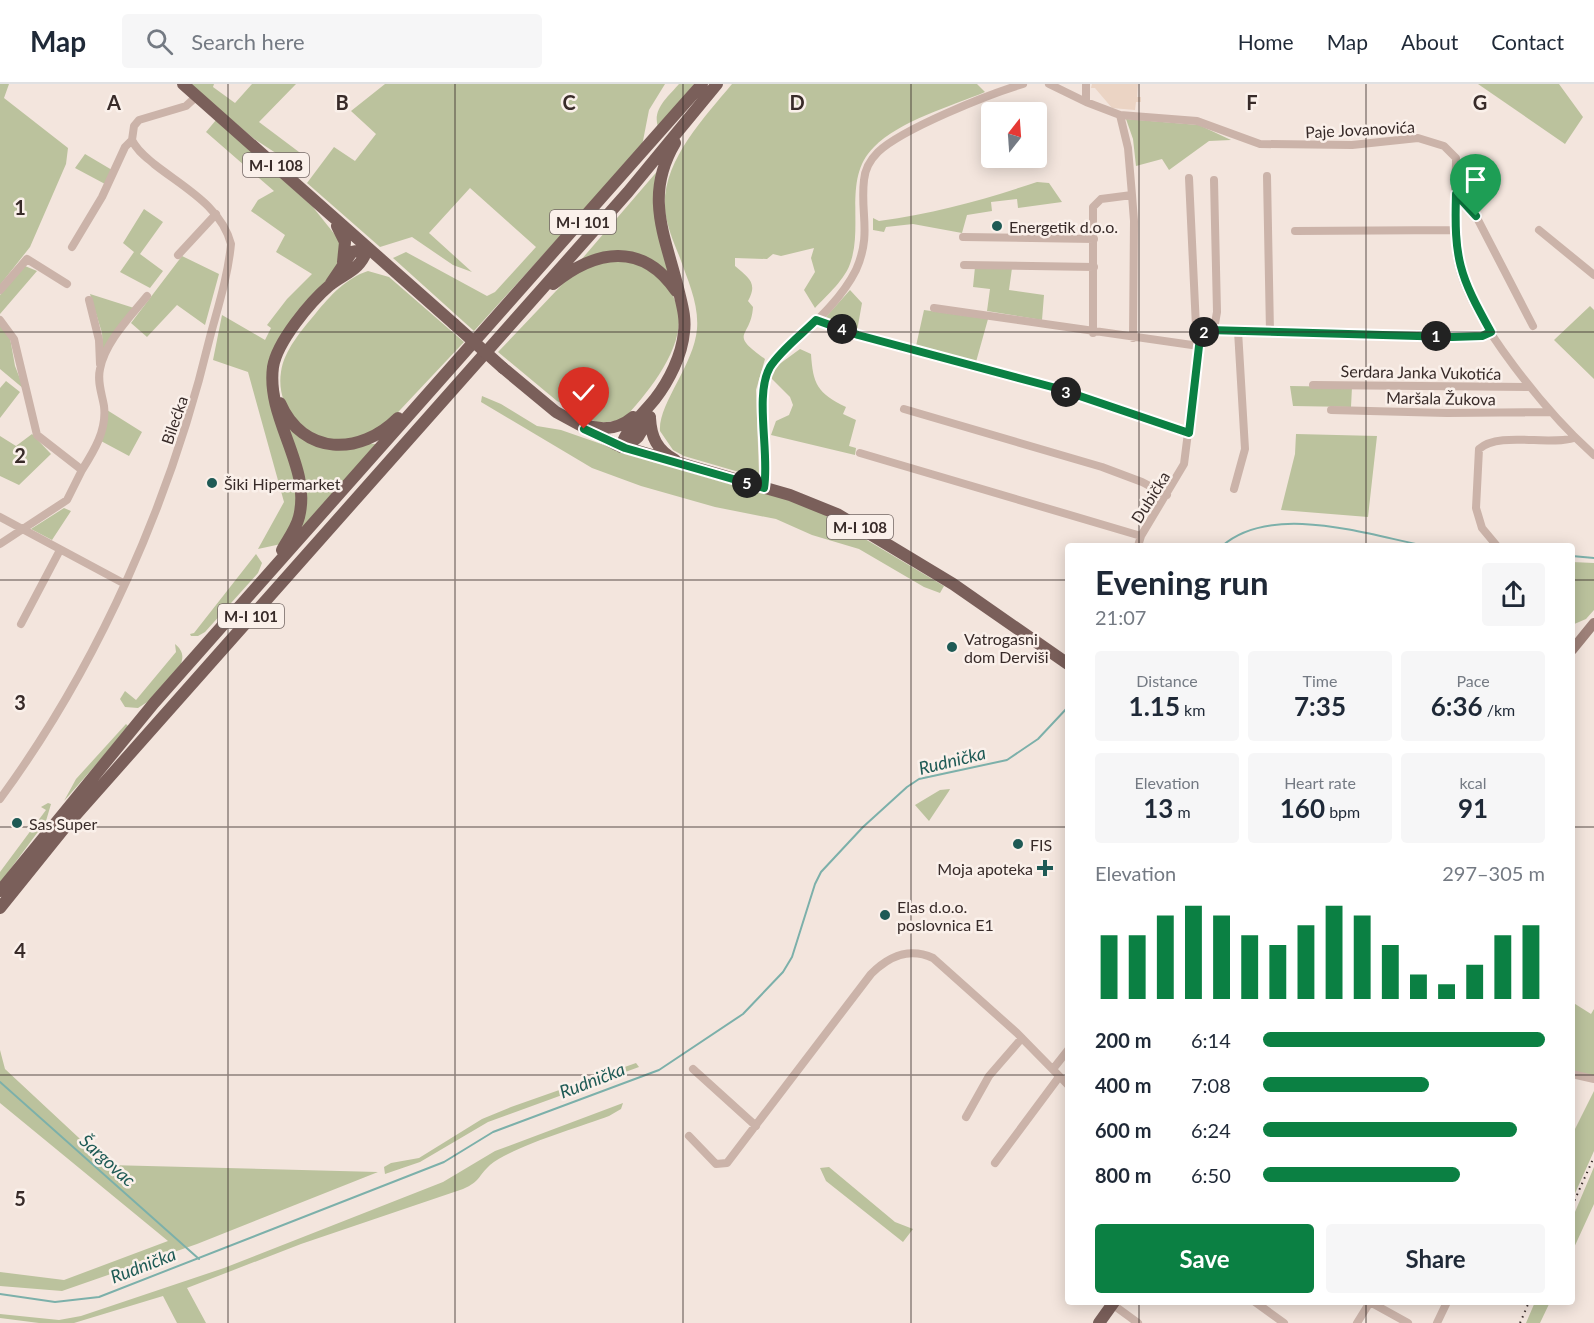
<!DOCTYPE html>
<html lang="en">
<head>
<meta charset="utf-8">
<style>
  body { margin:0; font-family:Lato,sans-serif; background:#f6f6f7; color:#1f2937; height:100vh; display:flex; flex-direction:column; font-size:22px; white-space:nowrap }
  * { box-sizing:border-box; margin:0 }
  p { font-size:20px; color:#747a83 }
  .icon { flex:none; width:33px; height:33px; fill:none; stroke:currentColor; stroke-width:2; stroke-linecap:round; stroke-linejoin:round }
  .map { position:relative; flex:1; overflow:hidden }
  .details { position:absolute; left:1065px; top:459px; width:510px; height:762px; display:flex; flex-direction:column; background:#fff; border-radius:6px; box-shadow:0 3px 15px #0003 }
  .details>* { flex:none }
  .needle { width:39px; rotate:17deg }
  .controls { position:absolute; left:981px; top:18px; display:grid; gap:12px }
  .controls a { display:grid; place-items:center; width:66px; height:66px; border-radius:6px; background:#fff; box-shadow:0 3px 15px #0003; font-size:30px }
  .pin { position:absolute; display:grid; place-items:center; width:51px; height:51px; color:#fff; margin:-62px -26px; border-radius:50% 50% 50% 0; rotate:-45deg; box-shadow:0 0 6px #0007 }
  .pin .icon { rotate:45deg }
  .km { position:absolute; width:30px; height:30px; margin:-15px; border-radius:50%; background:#222; color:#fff; font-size:16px; line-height:30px; text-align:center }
  .round { display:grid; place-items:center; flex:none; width:63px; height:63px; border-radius:6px; background:#f6f6f7 }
  .headline { display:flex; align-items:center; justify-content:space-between; height:102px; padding:0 30px }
  h1 { font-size:33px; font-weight:700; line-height:45px }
  .figures { display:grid; grid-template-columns:repeat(3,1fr); gap:9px; height:102px; padding:6px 30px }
  .figures div { display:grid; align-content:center; border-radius:6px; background:#f6f6f7; text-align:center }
  .figures b { font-size:26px; font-weight:700 }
  .figures small { font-size:16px; font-weight:400 }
  .figures p { font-size:16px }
  .chart { height:168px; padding:12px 30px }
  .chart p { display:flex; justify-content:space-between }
  .chart svg { width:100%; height:108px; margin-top:6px; stroke:#0b8043; stroke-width:6 }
  .button { display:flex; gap:12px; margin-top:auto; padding:12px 30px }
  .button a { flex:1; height:69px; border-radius:6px; background:#0b8043; color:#fff; font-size:24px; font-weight:700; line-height:69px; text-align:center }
  .button a+a { background:#f6f6f7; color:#1f2937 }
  ul { padding:0 30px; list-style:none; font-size:20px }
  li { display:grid; grid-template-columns:96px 72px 1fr; align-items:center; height:45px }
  li i { height:15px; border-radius:8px; background:#0b8043 }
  header { display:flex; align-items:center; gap:36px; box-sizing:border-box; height:84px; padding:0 30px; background:#fff; border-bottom:2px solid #e0e1e3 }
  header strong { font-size:28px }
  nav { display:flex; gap:33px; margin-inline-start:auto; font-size:21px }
  .search { width:420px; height:54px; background:#f6f6f7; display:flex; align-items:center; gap:15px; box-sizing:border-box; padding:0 21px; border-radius:6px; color:#747a83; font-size:22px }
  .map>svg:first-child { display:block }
  .green { fill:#bbc29d }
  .plaza { fill:#ebd4c4 }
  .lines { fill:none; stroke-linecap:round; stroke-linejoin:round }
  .stream { stroke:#7cb0aa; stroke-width:2 }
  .minor { stroke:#cbb3a9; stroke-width:8 }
  .secondary { stroke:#9f827a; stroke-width:10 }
  .primary { stroke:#7a5f5a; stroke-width:12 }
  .rail { stroke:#382b29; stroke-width:2; stroke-dasharray:1.5 4.5; stroke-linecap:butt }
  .primary-bridge { stroke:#7a5f5a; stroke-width:12 }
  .route-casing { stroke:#fff; stroke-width:12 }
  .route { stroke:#0b8043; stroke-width:8 }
  .grid { fill:none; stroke:#382b29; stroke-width:1.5; stroke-opacity:0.55 }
  .poi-dot { fill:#1e5a55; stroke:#faf0ea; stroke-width:2 }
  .labels { text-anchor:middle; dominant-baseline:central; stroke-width:5; stroke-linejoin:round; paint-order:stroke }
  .shield { fill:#faf0ea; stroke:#726663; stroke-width:1.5 }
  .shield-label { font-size:15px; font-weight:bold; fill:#382b29 }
  .street-label { font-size:16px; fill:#382b29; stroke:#faf0ea }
  .poi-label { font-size:16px; fill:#382b29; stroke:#faf0ea; text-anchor:start }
  .water-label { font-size:18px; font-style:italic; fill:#1e5a55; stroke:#faf0ea }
  .grid-label { font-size:20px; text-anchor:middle; font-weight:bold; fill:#382b29; stroke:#faf0ea; stroke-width:5; stroke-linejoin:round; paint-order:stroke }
</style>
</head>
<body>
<header>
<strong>Map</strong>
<div class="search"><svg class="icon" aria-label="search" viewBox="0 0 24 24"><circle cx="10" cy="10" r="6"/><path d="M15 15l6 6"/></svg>Search here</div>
<nav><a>Home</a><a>Map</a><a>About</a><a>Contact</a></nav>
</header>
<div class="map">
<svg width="1594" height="1239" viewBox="0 0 1594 1239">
  <rect width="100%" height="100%" fill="#f3e5dd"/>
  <path class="green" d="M0,0H9L4,14L68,64L66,80L30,163L0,201Z
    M190,0H214L213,3L235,19L252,0H296L259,38L303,71L295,80L291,79L253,54Z
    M385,0H665L649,26L642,62L474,247L393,174L406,168L487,212L495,208L536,163L470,104L429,149L472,188L453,181L412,153L380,163L307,99L334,63L355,77L376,50L351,27Z
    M679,0H694L658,43C652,25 668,13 679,0Z
    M732,0H977L985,8C952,22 899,37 874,63C843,93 863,139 851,177C846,195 827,211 815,224L804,206L815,188L811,174L814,164L781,172L773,170L767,175L735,174V182C749,194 758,199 748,217L753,223C751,255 727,248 765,275L756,306L759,390L756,393L684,372L673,366L660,347C658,320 694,281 697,245C699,220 688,197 680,174C674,159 667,143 665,126C661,78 704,34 732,0Z
    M1478,0H1559L1583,33L1565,60Z
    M1126,35L1199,41L1231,56L1209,57L1169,86L1162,75L1136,82L1133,55Z
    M216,36L312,122L340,157L338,181L278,259L272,273L298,404V427L281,460L258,465L284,418L248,288L213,276L222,231L265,256L271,244L267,241L287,215L312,190L276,168L285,151L251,127L258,116L274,107L206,48Z
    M85,70L112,86L105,100L75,84Z
    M660,84L657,99L674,194L647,175L581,176Z
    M1037,98L1049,99L1062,118L1018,124L1017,115L991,118L992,127L967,131L962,149L913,140L886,143L884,148L873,146V134L879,137C937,129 982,116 1037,98Z
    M144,125L163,138L140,170L163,187L150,204L120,188L134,168L123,159Z
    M182,172L219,190L205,241L177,221L147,253L131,239Z
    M616,175C637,178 649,184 664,200C705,242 652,304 623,336L598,339L557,317L498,268L575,187Z
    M25,182L37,187L0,230V211Z
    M975,183L1012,184L1009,206L1044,211L1042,236L987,227L990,205L973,203Z
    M368,187L389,193L464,258L385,342C372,350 344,360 328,356C298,348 276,320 281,288C284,266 302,246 316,229C330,212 346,194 368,187Z
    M850,206L862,219L857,247L825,234Z
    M90,210L134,224L103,271L102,249Z
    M1590,222L1594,226V295L1554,256Z
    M924,226L988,235L976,278L916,262Z
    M0,241L10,254L15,282L24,305L0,285Z
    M800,265L811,270C813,300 817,309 846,323L843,330L856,336L849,362L856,364L855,371L771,351L776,337L789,331L793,321L790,313L770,293L774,284Z
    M6,297L20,308L0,334V304Z
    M1290,302L1352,303L1351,323L1293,322Z
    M482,312L501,320L537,342L561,346L653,378L808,421L944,502L940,509L924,503L859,465L812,451L776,435L715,423L641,402L592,384L481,318Z
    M107,326L142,348L129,372L101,357Z
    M283,335L307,356L376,360L297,451L303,432Z
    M32,350L51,370L19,401L0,392V352L16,362Z
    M1296,350L1377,352L1368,433L1281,426L1295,370Z
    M64,424L71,427L52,456L31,445Z
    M256,470L262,479L258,489L205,548L198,552H191L190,550L194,549Z
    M1572,478L1594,479V526L1586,535L1572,541Z
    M175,560C182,566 184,571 181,580L152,615L138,624L125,623L120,615L125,607L136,616L176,568Z
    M126,640L129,643L64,717L76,695Z
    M950,705L949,707L929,737L915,721L940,706Z
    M48,719L51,720L46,737L0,799V788L46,726L41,723Z
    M1572,918L1591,930L1594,925V993L1572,988Z
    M0,966L5,985L108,1081L378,1088L197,1160L62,1207L0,1202V1188L64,1196L168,1157L0,1019Z
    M636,979L639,983L488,1038L420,1078L385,1090L384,1083L391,1079L419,1074L482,1035L511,1023Z
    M1594,1007V1067L1572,1116V1051Z
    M623,1019L621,1025L609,1032C580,1043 511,1063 490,1081C477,1093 481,1097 463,1105L301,1160L187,1204L206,1239H177L163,1212L74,1239H39L0,1234V1230L59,1236L81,1232L224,1184L443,1098L495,1067Z
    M829,1083L895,1138L913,1145L903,1158L826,1097L820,1084Z
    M1594,1083V1120L1572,1168V1135Z
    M1535,1218H1550L1540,1239H1526Z"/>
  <path class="plaza" d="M1092,0H1138L1137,13H1141V18H1136L1135,26L1112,24L1095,4H1091Z"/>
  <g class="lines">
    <path class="stream" d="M1222,462C1272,418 1368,451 1426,462
      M1572,472L1594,474
      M0,998L199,1175
      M0,1210L55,1218L99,1213L444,1078L493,1048L659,986L743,930L783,888L792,873L815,800L821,788L863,743L907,703L919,695L1007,676L1038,655L1068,623"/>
    <path class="minor" d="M1049,0L1086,18
      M1086,0V18L1120,31L1197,37L1260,60L1352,61L1418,54L1444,62L1456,74C1456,109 1451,145 1458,179C1470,237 1550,332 1594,371
      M1120,31L1128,64L1132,111
      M1267,92L1270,248
      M1189,94L1196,243L1202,249
      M1214,96L1217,228L1214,245
      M1456,110L1476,132L1533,242
      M1539,146L1594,191
      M1295,147L1455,146
      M963,153L1094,155
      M72,163L102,113L125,63L132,56
      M178,171L216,130
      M964,181L1094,183
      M0,206L27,175L67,200
      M89,216L99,256L100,280
      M934,224L1199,262
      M0,236L14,255L37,351L82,386L67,416L0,460
      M816,236L858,251L1056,304L1189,349
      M1093,249V123L1101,115L1132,111L1134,137L1133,254
      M1313,301L1529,303
      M904,325L1102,383L1142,398L1167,411
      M1331,326L1447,329L1550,328
      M860,369L1141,452
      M82,386C94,367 107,346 104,322C102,310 97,298 100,285C105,258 130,233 147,212
      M764,404C771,366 751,311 774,278C801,250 838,222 856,186C872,150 860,130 864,96C865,84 870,76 878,68C902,45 989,10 1023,0
      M1234,405L1245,365L1238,247
      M0,433L125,500
      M1138,462L1141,452L1184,380L1199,262L1206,247L1214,245L1473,253L1491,248
      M1497,462L1482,444L1476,424L1479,365C1499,347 1548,362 1574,354
      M21,540L60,466
      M0,715C99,580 171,416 210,253C218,223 228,192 231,160C221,122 183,103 154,80C146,73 137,67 132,56L134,42L139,36L186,22L197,12
      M693,985L756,1042
      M1053,985L1068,966
      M1572,990L1594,995
      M966,1033L989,992L1022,954
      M689,1052L716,1080L727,1079L871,890C889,872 909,863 933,874L1017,949L1068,1001
      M995,1079L1059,993
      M1255,1218L1284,1239
      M1370,1218L1408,1239
      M1112,1220L1138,1239
      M1357,1239L1370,1218
      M1437,1239L1447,1218"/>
    <path class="secondary" d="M1572,566L1594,539"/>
    <path class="primary" d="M183,0L454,240
      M337,142L345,158L343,178
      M331,199L352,168L367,165
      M553,200C595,166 642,157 676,207
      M503,284L556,328L617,361L790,411L837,430L953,500L1068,580
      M280,319C303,372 360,372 398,334
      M650,334C651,353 657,366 675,376
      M585,341C603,347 619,345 633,333
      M621,363C627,343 642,331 655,315C669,297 682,271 684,248C686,234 682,221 679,208C666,153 643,113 675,59
      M625,364L638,353L650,333
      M282,466C288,455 296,445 299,433C312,382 266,336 273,283C277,258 310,218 330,201C345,189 361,186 367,165
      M0,807L154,619L702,0
      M0,824L66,742L628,108L717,0
      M1099,1239L1114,1218"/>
    <path class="rail" d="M1572,1122L1594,1073
      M1520,1239L1529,1218"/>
    <path class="primary-bridge" d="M454,240L503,284"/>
  </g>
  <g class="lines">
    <defs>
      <path id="route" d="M584,345L625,364L764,404C770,370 754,311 770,283C781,266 801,251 816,236L858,251L1056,304L1189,349L1199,262L1202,249L1208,246L1452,253L1482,252L1491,248C1459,191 1454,175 1456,110L1476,132"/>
    </defs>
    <use href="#route" class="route-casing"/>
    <use href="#route" class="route"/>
  </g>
  <path class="grid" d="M228,0V1239M455,0V1239M683,0V1239M911,0V1239M1139,0V462M1366,0V462M0,248H1594M0,496H1068M1572,496H1594M0,743H1068M1572,743H1594M0,991H1068M1572,991H1594M1139,1218V1239M1366,1218V1239"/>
  <g class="poi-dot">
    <circle cx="997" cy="142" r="6"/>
    <circle cx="212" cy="399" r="6"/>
    <circle cx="952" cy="563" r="6"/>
    <circle cx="17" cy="739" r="6"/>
    <circle cx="1018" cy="760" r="6"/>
    <path d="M1042 775h6v6h6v6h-6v6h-6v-6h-6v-6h6z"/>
    <circle cx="885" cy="831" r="6"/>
  </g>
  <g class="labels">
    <g class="shield">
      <rect x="243" y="69" width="66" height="24" rx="4.5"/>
      <rect x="550" y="126" width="66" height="24" rx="4.5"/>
      <rect x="827" y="431" width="66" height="24" rx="4.5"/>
      <rect x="218" y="520" width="66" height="24" rx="4.5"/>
    </g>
    <g class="shield-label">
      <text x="276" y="81">M-I 108</text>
      <text x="583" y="138">M-I 101</text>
      <text x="860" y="443">M-I 108</text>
      <text x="251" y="532">M-I 101</text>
    </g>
    <g class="street-label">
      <text transform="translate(1360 45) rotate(-3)">Paje Jovanovića</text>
      <text transform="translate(1421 288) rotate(1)">Serdara Janka Vukotića</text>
      <text transform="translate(1441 314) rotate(1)">Maršala Žukova</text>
      <text transform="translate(174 336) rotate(-71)">Bilećka</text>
      <text transform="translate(1150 413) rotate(-58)">Dubička</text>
    </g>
    <g class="poi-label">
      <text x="1009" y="142">Energetik d.o.o.</text>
      <text x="224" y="399">Šiki Hipermarket</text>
      <text x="964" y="554">Vatrogasni<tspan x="964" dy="18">dom Derviši</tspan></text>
      <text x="29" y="739">Sas Super</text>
      <text x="1030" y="760">FIS</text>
      <text x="1033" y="784" text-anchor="end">Moja apoteka</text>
      <text x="897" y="822">Elas d.o.o.<tspan x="897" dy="18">poslovnica E1</tspan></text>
    </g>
    <g class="water-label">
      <text transform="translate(952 676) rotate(-14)">Rudnička</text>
      <text transform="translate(592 996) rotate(-21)">Rudnička</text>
      <text transform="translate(108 1076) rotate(42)">Šargovac</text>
      <text transform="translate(143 1181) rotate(-21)">Rudnička</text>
    </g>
  </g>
  <g class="grid-label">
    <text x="114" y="26">A</text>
    <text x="342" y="26">B</text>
    <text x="569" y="26">C</text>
    <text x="797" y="26">D</text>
    <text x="1252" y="26">F</text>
    <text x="1480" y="26">G</text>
    <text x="20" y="131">1</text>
    <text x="20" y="379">2</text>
    <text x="20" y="626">3</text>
    <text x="20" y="874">4</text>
    <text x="20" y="1122">5</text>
  </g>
</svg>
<div class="controls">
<a><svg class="needle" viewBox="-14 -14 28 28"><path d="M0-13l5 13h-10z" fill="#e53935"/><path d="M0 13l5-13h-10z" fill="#747a83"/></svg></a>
</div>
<div class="pin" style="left:1476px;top:132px;background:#1e9e55"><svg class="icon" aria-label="arrive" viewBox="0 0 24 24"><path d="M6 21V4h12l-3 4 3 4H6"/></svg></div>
<div class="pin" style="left:584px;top:345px;background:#d93025"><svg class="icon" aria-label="check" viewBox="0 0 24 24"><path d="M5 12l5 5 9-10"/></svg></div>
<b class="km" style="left:1436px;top:252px">1</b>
<b class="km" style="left:1204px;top:248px">2</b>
<b class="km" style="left:1066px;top:308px">3</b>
<b class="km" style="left:842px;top:245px">4</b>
<b class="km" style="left:747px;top:399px">5</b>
<section class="details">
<div class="headline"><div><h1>Evening run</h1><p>21:07</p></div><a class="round"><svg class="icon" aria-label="share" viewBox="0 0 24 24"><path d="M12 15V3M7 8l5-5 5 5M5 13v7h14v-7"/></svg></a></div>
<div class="figures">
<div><p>Distance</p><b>1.15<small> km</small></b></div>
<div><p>Time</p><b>7:35</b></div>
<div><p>Pace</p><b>6:36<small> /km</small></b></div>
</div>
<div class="figures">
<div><p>Elevation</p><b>13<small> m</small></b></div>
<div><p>Heart rate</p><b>160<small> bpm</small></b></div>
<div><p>kcal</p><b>91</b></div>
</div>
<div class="chart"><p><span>Elevation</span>297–305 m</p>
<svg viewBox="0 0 160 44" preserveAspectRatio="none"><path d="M5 44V18M15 44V18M25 44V10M35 44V6M45 44V10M55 44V18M65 44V22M75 44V14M85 44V6M95 44V10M105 44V22M115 44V34M125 44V38M135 44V30M145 44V18M155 44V14"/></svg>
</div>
<ul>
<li><b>200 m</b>6:14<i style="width:100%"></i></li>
<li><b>400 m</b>7:08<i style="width:59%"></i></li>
<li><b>600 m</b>6:24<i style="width:90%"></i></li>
<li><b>800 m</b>6:50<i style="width:70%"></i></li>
</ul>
<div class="button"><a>Save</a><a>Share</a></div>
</section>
</div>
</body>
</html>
